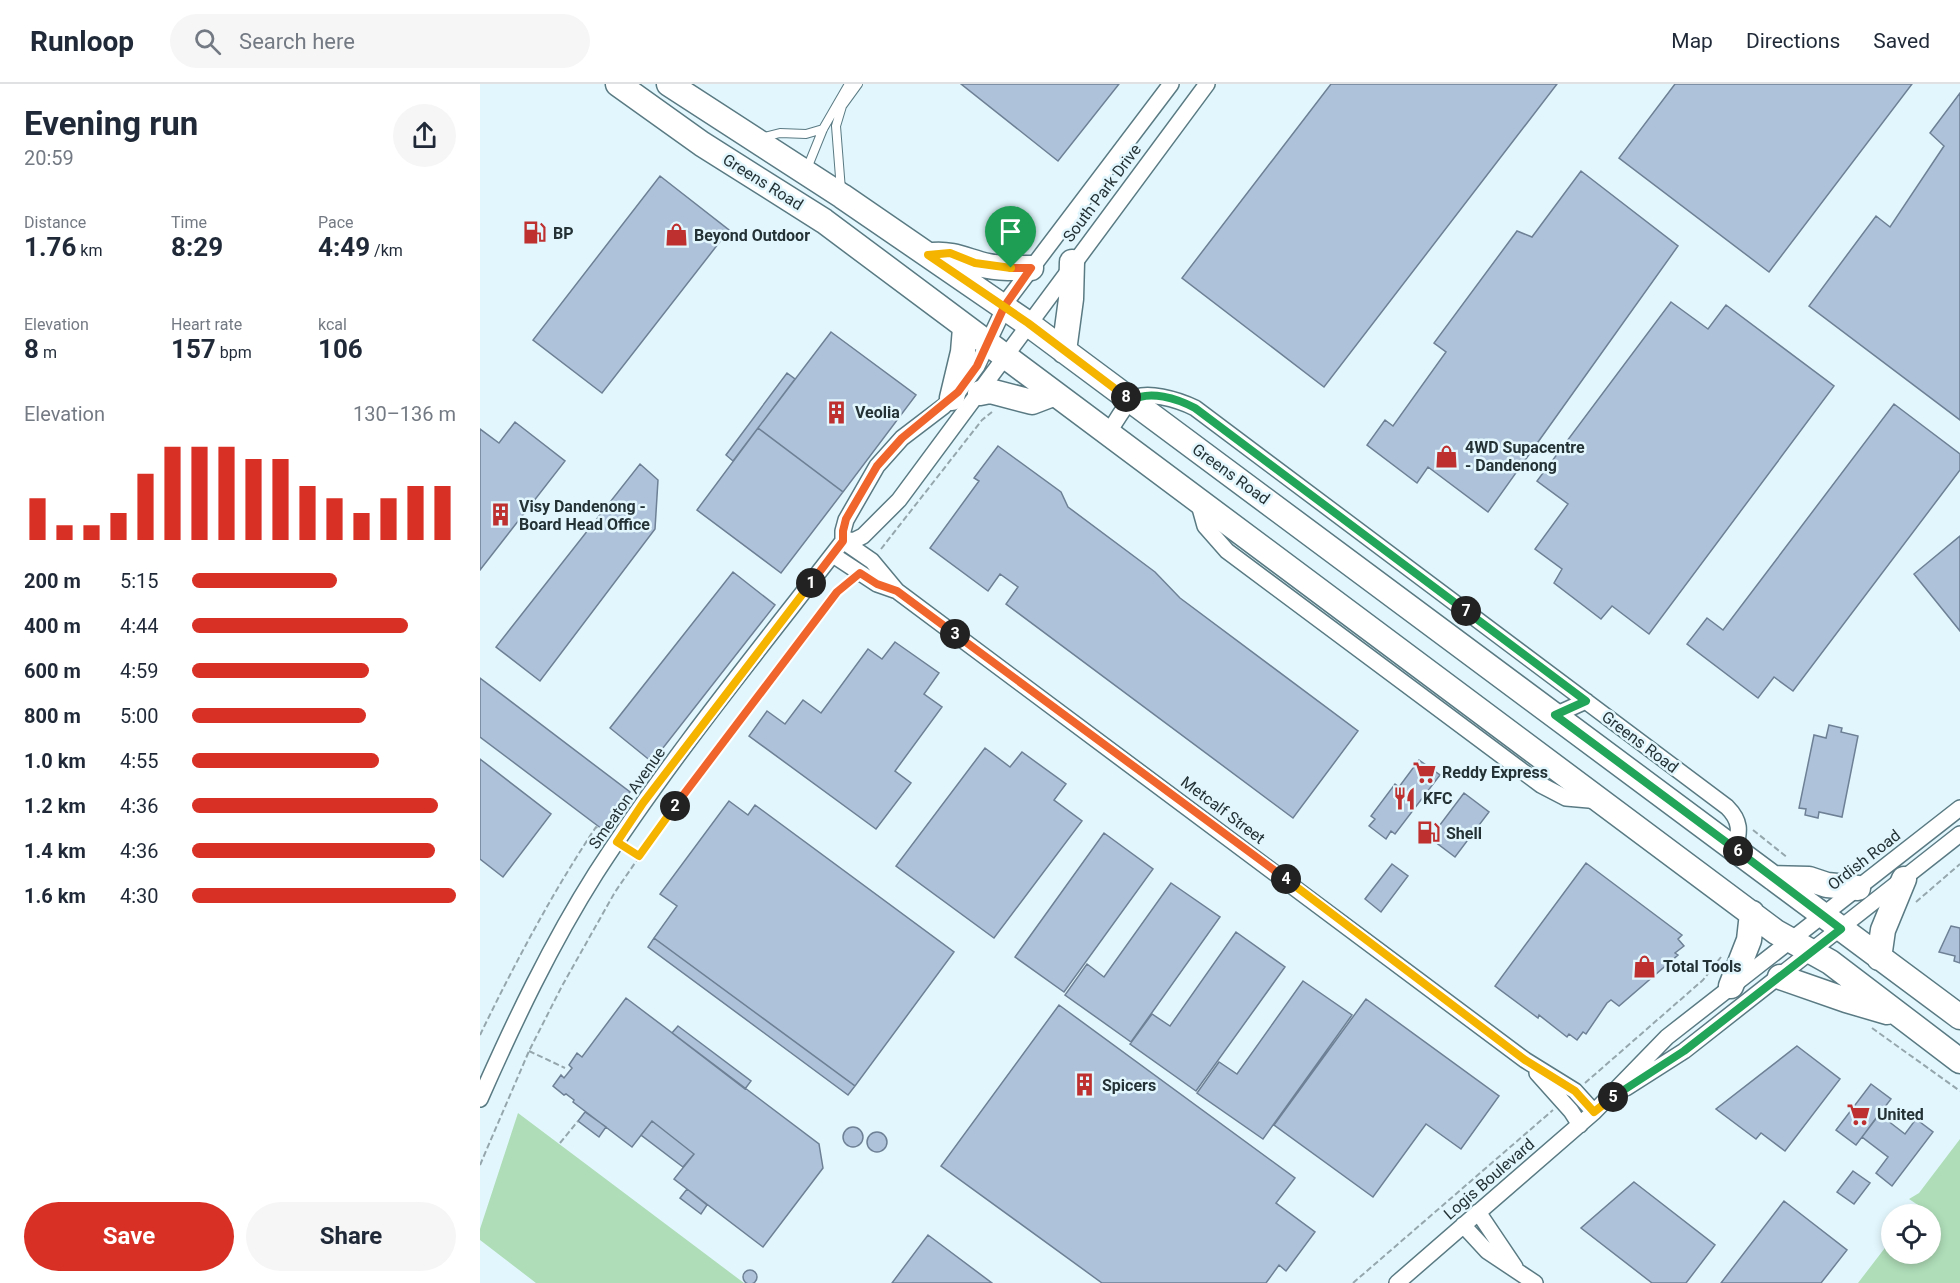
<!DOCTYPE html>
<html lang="en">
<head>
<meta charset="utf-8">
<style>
  body { margin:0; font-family:Roboto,sans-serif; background:#f6f6f7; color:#1f2937; height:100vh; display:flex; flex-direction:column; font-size:22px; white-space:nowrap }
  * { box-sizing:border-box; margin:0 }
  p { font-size:20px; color:#747a83 }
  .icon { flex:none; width:33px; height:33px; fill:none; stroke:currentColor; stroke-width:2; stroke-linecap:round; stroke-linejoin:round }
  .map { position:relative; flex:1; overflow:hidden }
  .details { display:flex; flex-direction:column; background:#fff; width:480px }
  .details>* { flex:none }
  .tools { position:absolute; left:1401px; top:1120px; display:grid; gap:12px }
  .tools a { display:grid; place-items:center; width:60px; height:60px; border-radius:50%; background:#fff; box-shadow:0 3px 9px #0003; font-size:30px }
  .pin { position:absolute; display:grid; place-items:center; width:51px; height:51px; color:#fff; margin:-62px -26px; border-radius:50% 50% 50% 0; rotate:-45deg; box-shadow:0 0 6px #0007 }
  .pin .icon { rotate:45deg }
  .km { position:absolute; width:30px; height:30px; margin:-15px; border-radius:50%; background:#222; color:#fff; font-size:16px; line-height:30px; text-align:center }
  .round { display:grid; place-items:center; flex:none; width:63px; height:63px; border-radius:32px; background:#f6f6f7 }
  .headline { display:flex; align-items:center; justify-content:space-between; height:102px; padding:0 24px }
  h1 { font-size:33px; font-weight:700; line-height:45px }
  .figures { display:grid; grid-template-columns:repeat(3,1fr); gap:9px; height:102px; padding:6px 24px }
  .figures div { display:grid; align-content:center }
  .figures b { font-size:26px; font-weight:700 }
  .figures small { font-size:16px; font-weight:400 }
  .figures p { font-size:16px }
  .chart { height:168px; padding:12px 24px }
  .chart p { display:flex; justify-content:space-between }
  .chart svg { width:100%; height:108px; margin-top:6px; stroke:#d93025; stroke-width:6 }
  .button { display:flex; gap:12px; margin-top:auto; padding:12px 24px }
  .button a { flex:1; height:69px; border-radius:36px; background:#d93025; color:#fff; font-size:24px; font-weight:700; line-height:69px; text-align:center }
  .button a+a { background:#f6f6f7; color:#1f2937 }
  ul { padding:0 24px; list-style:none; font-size:20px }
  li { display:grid; grid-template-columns:96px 72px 1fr; align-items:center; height:45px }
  li i { height:15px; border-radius:8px; background:#d93025 }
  header { display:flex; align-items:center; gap:36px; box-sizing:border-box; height:84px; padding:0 30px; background:#fff; border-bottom:2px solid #e0e1e3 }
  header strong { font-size:28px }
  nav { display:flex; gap:33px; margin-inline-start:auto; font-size:21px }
  .search { width:420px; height:54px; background:#f6f6f7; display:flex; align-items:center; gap:15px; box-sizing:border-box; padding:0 21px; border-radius:33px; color:#747a83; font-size:22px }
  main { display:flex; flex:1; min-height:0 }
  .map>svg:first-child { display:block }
  .green { fill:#afddb8 }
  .building { fill:#aec2d9; stroke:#6d8095; stroke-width:1.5 }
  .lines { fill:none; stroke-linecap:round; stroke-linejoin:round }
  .lane-casing { stroke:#5a7a83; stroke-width:10 }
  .street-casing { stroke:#5a7a83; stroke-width:18 }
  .primary-casing { stroke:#5a7a83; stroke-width:27 }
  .path { stroke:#95a7ac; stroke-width:2; stroke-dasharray:6 3; stroke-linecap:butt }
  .lane { stroke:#fff; stroke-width:8 }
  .street { stroke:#fff; stroke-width:15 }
  .primary { stroke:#fff; stroke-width:24 }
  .split-1-casing { stroke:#fff; stroke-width:12 }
  .split-2-casing { stroke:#fff; stroke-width:12 }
  .split-3-casing { stroke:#fff; stroke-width:12 }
  .split-4-casing { stroke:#fff; stroke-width:12 }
  .split-5-casing { stroke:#fff; stroke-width:12 }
  .split-6-casing { stroke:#fff; stroke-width:12 }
  .split-7-casing { stroke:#fff; stroke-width:12 }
  .split-8-casing { stroke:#fff; stroke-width:12 }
  .split-9-casing { stroke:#fff; stroke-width:12 }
  .split-1 { stroke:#f0652b; stroke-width:8 }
  .split-2 { stroke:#f5b400; stroke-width:8 }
  .split-3 { stroke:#f0652b; stroke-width:8 }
  .split-4 { stroke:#f0652b; stroke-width:8 }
  .split-5 { stroke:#f5b400; stroke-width:8 }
  .split-6 { stroke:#22a559; stroke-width:8 }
  .split-7 { stroke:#22a559; stroke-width:8 }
  .split-8 { stroke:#22a559; stroke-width:8 }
  .split-9 { stroke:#f5b400; stroke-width:8 }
  .labels { text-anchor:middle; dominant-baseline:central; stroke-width:5; stroke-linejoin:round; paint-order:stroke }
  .street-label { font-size:16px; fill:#243236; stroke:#e2f7fd }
  .poi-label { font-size:16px; font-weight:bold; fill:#243236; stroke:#e2f7fd; text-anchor:start }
</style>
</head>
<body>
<header>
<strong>Runloop</strong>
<div class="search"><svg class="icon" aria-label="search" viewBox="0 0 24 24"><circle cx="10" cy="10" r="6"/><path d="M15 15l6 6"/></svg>Search here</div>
<nav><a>Map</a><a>Directions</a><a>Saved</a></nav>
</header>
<main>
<section class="details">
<div class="headline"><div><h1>Evening run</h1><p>20:59</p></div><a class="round"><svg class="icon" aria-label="share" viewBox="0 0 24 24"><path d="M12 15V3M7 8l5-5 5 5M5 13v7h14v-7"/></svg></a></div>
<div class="figures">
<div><p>Distance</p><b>1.76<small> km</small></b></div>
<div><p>Time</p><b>8:29</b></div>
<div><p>Pace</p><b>4:49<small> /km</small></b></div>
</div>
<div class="figures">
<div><p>Elevation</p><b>8<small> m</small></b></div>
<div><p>Heart rate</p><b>157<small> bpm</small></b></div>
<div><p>kcal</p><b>106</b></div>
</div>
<div class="chart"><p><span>Elevation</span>130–136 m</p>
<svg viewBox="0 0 160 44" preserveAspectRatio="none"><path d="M5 44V27M15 44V38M25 44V38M35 44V33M45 44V17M55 44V6M65 44V6M75 44V6M85 44V11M95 44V11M105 44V22M115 44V27M125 44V33M135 44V27M145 44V22M155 44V22"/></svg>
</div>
<ul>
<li><b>200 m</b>5:15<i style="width:55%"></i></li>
<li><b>400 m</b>4:44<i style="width:82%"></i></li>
<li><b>600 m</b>4:59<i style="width:67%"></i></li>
<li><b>800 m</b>5:00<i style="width:66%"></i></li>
<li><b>1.0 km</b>4:55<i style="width:71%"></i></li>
<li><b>1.2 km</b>4:36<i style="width:93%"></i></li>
<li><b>1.4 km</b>4:36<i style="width:92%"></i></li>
<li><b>1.6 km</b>4:30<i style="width:100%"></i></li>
</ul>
<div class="button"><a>Save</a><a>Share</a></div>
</section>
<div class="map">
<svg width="1480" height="1199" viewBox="0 0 1480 1199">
  <rect width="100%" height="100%" fill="#e2f7fd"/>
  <path class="green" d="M38,1029L264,1199H56L0,1156V1145Z
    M1480,1055V1199H1378L1411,1156L1412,1170H1450V1131H1430L1438,1121L1429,1115L1439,1109Z"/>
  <path class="building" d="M481,0H639L578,77Z
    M851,0H1077L844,303L702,194Z
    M1195,0H1432L1289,188L1139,74Z
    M1480,9V336L1329,222L1396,132L1410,143L1464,62L1450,49Z
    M1101,87L1198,162L1008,428L948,383L937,399L887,361L905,336L913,342L966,268L954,259L1037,147L1052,153Z
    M180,92L249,146L122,309L53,256Z
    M1191,218L1228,245L1246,221L1354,302L1169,550L1132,522L1121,535L1074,499L1082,485L1055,465L1088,420L1057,397Z
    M351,248L436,311L363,408L278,344Z
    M307,289L315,295L253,377L246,371Z
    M1414,320L1480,370V386L1313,607L1294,593L1278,614L1207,560L1227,534L1243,546Z
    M35,338L85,377L0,486V345L19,359Z
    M278,344L363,408L301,489L217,426Z
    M518,362L581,408L588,423L675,488L700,514L878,647L813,734L526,520L538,503L520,490L508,507L450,464L499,397L494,394Z
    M160,380L178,396L175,445L60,597L16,563Z
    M1480,452V547L1434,490Z
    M253,488L295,521L172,678L130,644Z
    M415,558L459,589L444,610L462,623L415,687L431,699L396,745L269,652L287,627L305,640L323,616L341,629L388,565L402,575Z
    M0,594L150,708L122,745L0,653Z
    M1349,641L1362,644L1361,648L1378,652L1362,733L1339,728L1338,734L1325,731L1326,725L1319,724L1334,651L1346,654Z
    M505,664L530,683L542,668L586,700L574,716L602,737L514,854L416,782Z
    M0,675L71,730L23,793L0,775Z
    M939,676L960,691L915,750L911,747L906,755L889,742L895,735L891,732L915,700L919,703Z
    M984,709L1009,728L975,773L950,754Z
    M249,717L268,731L275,721L474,868L375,1002L174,854L197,822L180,810Z
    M624,749L673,785L584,908L535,873Z
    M1106,779L1202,851L1198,855L1204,862L1195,869L1198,871L1139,922L1131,916L1127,919L1106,950L1103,948L1097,956L1089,950L1087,953L1059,931L1058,934L1015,902Z
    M912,780L928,792L901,828L885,815Z
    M691,799L740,833L651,958L585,911L607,880L624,893Z
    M1471,842L1480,844V879L1474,877L1475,872L1459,868Z
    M756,848L805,883L716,1007L650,960L672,930L690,942Z
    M174,854L375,1002L368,1011L168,863Z
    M823,897L872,931L783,1055L717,1009L739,978L757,990Z
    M146,914L339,1060L343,1084L283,1163L194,1095L214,1070L172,1037L152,1063L93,1018L94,1016L86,1010L84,1011L73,1002L81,991L84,994L92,984L89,981L97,969L102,973Z
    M886,915L1019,1012L981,1065L946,1040L893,1113L794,1041Z
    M579,921L815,1094L796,1119L835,1148L806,1187L799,1181L786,1199H622L461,1082Z
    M198,942L271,997L265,1005L192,949Z
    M1317,962L1360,995L1305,1067L1281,1049L1276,1055L1236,1025Z
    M1391,1000L1411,1015L1376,1061L1356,1046Z
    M105,1028L126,1043L119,1053L98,1037Z
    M1399,1030L1425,1050L1436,1035L1453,1048L1412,1102L1396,1089L1408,1073L1382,1053Z
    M172,1037L214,1070L203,1083L161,1051Z
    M363 1053a10 10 0 1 1 20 0a10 10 0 1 1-20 0Z
    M387 1058a10 10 0 1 1 20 0a10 10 0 1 1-20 0Z
    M1373,1087L1390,1099L1374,1120L1357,1108Z
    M1154,1098L1235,1161L1206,1199H1172L1101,1144Z
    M207,1105L227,1121L221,1130L200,1114Z
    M1304,1117L1367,1166L1341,1199H1241Z
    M448,1151L512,1199H412Z
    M263 1193a7 7 0 1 1 14 0a7 7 0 1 1-14 0Z"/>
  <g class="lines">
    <defs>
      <path id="lane" d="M281,54L300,49L326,50L343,45
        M326,87L343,45L369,0
        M361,106L356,42L362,22L378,0"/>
      <path id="street" d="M628,349C635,339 642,326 650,317C663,304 701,317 715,324L1247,723C1261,737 1260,747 1255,765
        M718,417L725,442L747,467L1061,701L1086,714L1120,717
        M363,457L375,456L383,452L419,416L727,0
        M363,457L392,477L417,507
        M353,471L397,500L417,507L1045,976L1095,1007L1114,1028
        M1075,631L1106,617
        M1057,989L1091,1027L1100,1041
        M1146,1004L1204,967L1480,750
        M0,1015C34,938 71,860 116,789C191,673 279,566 363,457V447L366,436L397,382L422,354L464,322L478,308L497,282L529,214L691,0
        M998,1128L1035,1183
        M983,1141L1007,1167L1055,1199
        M917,1199L1114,1028L1187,953L1480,724"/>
      <path id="primary" d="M138,0L222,60L344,137L1296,848L1350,878L1480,977
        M189,0L362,112L547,239L1480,933
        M453,171C473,169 489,178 508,182C522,185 537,184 551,184
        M584,267L591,215L592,178
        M500,309L510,307L552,318L573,310
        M472,314L483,268L485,244
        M1293,794L1329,795L1347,801L1378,804
        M1399,874L1403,846L1424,795
        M1300,893L1366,916L1407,928
        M1251,902L1269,856L1272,829"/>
    </defs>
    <use href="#lane" class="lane-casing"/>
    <use href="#street" class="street-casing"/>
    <use href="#primary" class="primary-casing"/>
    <path class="path" d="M401,465L502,336L512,328
      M1273,746L1308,774
      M148,765L158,772
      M1436,818L1480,780
      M1392,944L1480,1007
      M0,951C35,879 72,809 116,743L126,750
      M49,967L85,984
      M1105,999L1223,896L1241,873
      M80,1059L98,1037
      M0,1081L49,967L82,902L135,808L179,744L357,508L370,498
      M873,1199L1073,1026"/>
    <use href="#lane" class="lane"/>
    <use href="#street" class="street"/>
    <use href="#primary" class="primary"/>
  </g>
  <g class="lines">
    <defs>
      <path id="split-1" d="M331,499L363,457V447L366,435L397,382L422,354L478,308L497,282L524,223L551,184H531"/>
      <path id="split-2" d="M195,722L159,772L137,758L163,719L331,499"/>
      <path id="split-3" d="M195,722L357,508L380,489L397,500L417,507L475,550"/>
      <path id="split-4" d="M475,550L806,795"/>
      <path id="split-5" d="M806,795L1045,976L1095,1007L1114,1028L1133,1013"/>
      <path id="split-6" d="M1133,1013L1204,967L1361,845L1258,767"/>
      <path id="split-7" d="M986,527L1106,617L1075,631L1258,767"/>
      <path id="split-8" d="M646,313L651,317C669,305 698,315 715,324L986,527"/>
      <path id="split-9" d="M531,184L495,179L470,169L448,171L548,239L646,313"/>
    </defs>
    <use href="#split-1" class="split-1-casing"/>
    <use href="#split-2" class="split-2-casing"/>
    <use href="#split-3" class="split-3-casing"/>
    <use href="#split-4" class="split-4-casing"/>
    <use href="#split-5" class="split-5-casing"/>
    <use href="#split-6" class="split-6-casing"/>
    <use href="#split-7" class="split-7-casing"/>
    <use href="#split-8" class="split-8-casing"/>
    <use href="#split-9" class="split-9-casing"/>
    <use href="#split-1" class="split-1"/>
    <use href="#split-2" class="split-2"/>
    <use href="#split-3" class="split-3"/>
    <use href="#split-4" class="split-4"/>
    <use href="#split-5" class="split-5"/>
    <use href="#split-6" class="split-6"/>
    <use href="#split-7" class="split-7"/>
    <use href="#split-8" class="split-8"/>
    <use href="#split-9" class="split-9"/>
  </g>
  <defs>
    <symbol id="fuel-bare" viewBox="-9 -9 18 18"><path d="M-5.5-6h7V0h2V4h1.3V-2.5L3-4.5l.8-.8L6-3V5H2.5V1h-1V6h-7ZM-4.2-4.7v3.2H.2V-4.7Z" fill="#be2f2f" stroke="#e2f7fd" stroke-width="2.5" paint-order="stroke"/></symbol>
    <symbol id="shop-bare" viewBox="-9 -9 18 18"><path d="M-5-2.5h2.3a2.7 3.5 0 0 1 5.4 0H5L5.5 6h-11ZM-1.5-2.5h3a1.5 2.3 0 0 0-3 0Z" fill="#be2f2f" stroke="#e2f7fd" stroke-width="2.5" paint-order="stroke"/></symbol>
    <symbol id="building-bare" viewBox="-9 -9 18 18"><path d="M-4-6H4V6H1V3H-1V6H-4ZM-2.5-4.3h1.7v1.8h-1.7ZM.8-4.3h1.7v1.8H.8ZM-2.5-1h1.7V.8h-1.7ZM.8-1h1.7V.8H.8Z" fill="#be2f2f" stroke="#e2f7fd" stroke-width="2.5" paint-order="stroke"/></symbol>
    <symbol id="supermarket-bare" viewBox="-9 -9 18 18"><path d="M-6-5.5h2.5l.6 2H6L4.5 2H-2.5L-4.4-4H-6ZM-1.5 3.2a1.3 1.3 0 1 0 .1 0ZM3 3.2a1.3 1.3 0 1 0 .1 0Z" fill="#be2f2f" stroke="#e2f7fd" stroke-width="2.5" paint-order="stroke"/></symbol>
    <symbol id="restaurant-bare" viewBox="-9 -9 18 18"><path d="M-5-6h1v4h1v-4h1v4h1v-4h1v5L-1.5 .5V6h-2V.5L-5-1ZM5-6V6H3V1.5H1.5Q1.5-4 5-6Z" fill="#be2f2f" stroke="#e2f7fd" stroke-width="2.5" paint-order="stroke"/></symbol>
  </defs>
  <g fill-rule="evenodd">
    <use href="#fuel-bare" x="38" y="132" width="33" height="33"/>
    <use href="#shop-bare" x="180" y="134" width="33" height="33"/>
    <use href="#building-bare" x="340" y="312" width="33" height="33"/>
    <use href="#shop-bare" x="950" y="356" width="33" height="33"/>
    <use href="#building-bare" x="4" y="414" width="33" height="33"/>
    <use href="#supermarket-bare" x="928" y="672" width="33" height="33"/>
    <use href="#restaurant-bare" x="908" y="698" width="33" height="33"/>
    <use href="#fuel-bare" x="932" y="732" width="33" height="33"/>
    <use href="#shop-bare" x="1148" y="866" width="33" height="33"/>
    <use href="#building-bare" x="588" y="984" width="33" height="33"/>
    <use href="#supermarket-bare" x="1362" y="1014" width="33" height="33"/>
  </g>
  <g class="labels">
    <g class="street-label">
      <text transform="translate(283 98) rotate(32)">Greens Road</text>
      <text transform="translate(622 109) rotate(-53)">South Park Drive</text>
      <text transform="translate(751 390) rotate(36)">Greens Road</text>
      <text transform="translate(1160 658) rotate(37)">Greens Road</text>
      <text transform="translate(147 714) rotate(-55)">Smeaton Avenue</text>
      <text transform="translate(743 726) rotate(37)">Metcalf Street</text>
      <text transform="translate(1384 776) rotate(-38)">Ordish Road</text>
      <text transform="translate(1009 1095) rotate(-41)">Logis Boulevard</text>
    </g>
    <g class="poi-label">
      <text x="73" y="149">BP</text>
      <text x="214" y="151">Beyond Outdoor</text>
      <text x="375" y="328">Veolia</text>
      <text x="985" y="363">4WD Supacentre<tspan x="985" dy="18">- Dandenong</tspan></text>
      <text x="39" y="422">Visy Dandenong -<tspan x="39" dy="18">Board Head Office</tspan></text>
      <text x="962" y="688">Reddy Express</text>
      <text x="943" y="714">KFC</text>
      <text x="966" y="749">Shell</text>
      <text x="1183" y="882">Total Tools</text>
      <text x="622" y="1001">Spicers</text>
      <text x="1397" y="1030">United</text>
    </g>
  </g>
</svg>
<div class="tools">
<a><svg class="icon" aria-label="locate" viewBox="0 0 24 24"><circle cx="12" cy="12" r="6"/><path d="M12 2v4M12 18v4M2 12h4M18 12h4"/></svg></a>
</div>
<div class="pin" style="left:531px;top:184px;background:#1e9e55"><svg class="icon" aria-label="arrive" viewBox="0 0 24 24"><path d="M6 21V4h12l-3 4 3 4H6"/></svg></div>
<b class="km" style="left:331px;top:499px">1</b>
<b class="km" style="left:195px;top:722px">2</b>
<b class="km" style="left:475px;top:550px">3</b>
<b class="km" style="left:806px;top:795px">4</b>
<b class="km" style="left:1133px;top:1013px">5</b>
<b class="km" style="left:1258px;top:767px">6</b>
<b class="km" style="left:986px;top:527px">7</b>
<b class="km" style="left:646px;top:313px">8</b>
</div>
</main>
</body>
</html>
